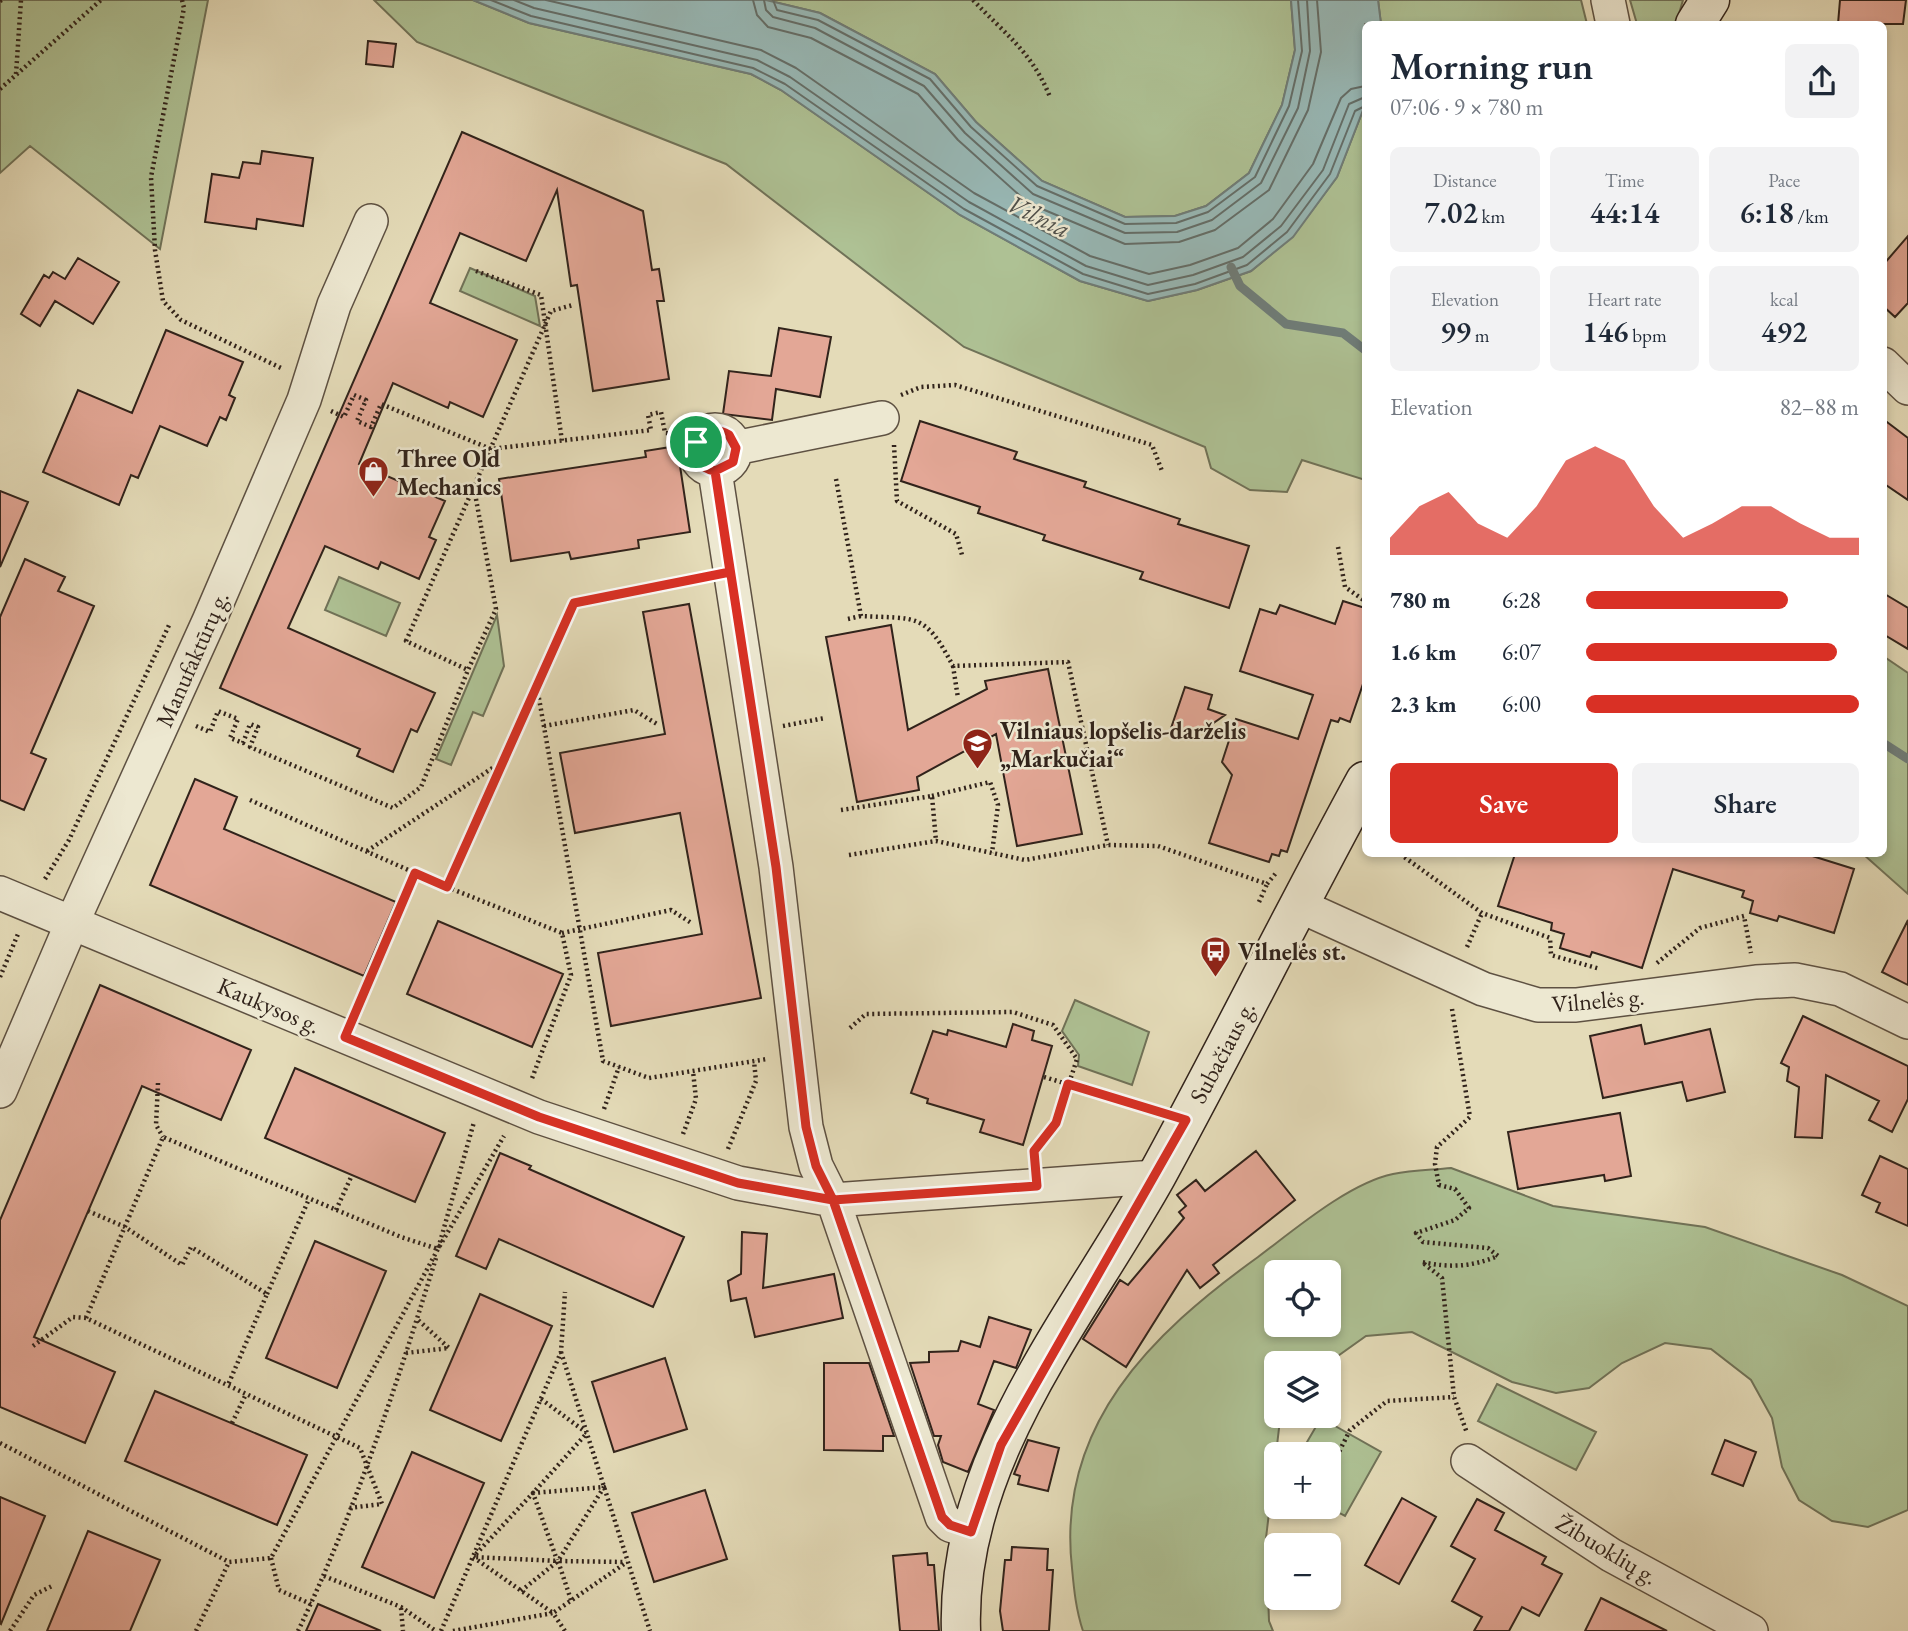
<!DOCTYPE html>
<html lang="en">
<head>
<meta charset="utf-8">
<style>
  body { margin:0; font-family:"EB Garamond",serif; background:#f2f2f3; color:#1f2937; height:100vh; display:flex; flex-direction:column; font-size:26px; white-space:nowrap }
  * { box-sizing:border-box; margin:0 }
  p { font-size:23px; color:#747a83 }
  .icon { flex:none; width:38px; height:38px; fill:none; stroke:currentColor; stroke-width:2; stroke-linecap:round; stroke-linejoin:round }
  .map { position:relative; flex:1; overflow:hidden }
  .details { position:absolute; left:1362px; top:21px; width:525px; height:836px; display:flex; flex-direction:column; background:#fff; border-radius:10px; box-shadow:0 4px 10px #0003 }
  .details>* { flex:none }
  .fabs { position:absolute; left:1264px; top:1260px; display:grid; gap:14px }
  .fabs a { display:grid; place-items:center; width:77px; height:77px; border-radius:10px; background:#fff; box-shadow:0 4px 10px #0003; font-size:35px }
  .pin { position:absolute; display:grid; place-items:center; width:60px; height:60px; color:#fff; margin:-30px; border:4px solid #fff; border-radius:50%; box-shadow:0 2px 7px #0007 }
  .round { display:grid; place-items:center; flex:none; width:74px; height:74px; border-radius:10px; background:#f2f2f3 }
  .head { display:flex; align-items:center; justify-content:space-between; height:119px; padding:0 28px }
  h1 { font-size:38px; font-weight:600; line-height:52px }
  .metrics { display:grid; grid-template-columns:repeat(3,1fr); gap:10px; height:119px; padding:7px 28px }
  .metrics div { display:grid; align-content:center; border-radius:10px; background:#f2f2f3; text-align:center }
  .metrics b { font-size:30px; font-weight:600 }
  .metrics small { font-size:19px; font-weight:400 }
  .metrics p { font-size:19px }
  .chart { height:196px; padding:14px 28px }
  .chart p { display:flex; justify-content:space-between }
  .chart svg { width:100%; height:126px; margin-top:7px; fill:#d93025; opacity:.7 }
  .button { display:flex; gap:14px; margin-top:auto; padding:14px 28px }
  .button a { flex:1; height:80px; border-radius:10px; background:#d93025; color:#fff; font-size:28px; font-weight:600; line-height:80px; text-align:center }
  .button a+a { background:#f2f2f3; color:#1f2937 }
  ul { padding:0 28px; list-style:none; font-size:23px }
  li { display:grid; grid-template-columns:112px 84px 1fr; align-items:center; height:52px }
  li i { height:18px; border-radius:9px; background:#d93025 }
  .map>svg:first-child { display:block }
  .green { fill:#aec194; stroke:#707258; stroke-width:2; fill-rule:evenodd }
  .water { fill:#98b9b7; stroke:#6f7d79; stroke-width:2 }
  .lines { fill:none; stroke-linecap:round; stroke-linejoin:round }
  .shore { stroke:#646e69; stroke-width:2 }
  .stream { stroke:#6f7d79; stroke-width:9 }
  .building { fill:#e3a796; stroke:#31231b; stroke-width:2 }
  .street-casing { stroke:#5e5142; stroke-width:36 }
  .secondary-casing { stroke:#31231b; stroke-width:41 }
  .path { stroke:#31231b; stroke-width:4.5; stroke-dasharray:2 3.5; stroke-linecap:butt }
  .street { stroke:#ede8d1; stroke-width:33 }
  .secondary { stroke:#ede8d1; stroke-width:38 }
  .route-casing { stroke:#fff; stroke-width:14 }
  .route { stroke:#d93025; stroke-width:9 }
  .labels { text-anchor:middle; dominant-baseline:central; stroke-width:5; stroke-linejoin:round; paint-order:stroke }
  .poi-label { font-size:24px; font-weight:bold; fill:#31231b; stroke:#ede8d1; text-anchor:start }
  .street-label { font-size:24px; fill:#31231b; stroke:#ede8d1 }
  .water-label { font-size:26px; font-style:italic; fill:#50504a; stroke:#ede8d1 }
</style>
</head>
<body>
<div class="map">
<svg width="1908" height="1631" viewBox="0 0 1908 1631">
  <rect width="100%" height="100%" fill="#e4dbb8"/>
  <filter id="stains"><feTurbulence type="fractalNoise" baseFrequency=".00286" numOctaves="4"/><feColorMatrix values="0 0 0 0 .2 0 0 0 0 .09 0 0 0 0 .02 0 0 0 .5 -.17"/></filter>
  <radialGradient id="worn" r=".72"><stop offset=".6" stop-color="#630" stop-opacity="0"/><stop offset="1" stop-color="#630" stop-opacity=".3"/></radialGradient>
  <path class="green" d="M0,0H208L160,249L30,146L0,173Z
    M374,0H473L529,23L751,74L781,90L960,215L1080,281L1148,301L1197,290L1251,271L1292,237L1337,177L1365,105V480L1302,460L1287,492L1250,490L1211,468L1205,447L964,347L726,164L417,42Z
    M766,0H1291L1295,50L1282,105L1249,173L1206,206L1175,216L1125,217L1042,181L976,122L935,74L820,13Z
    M1378,0H1581L1587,24H1381Z
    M1630,0H1683L1676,24H1637Z
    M470,268L535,296L540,326L460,291Z
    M339,577L400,603L386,636L325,610Z
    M497,615L504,666L483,716L473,712L451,765L436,759Z
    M1883,656L1908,673V894L1863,854H1883Z
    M1075,1000L1149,1032L1132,1085L1078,1066L1079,1055L1062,1031Z
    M1451,1168L1553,1206L1705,1227L1842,1275L1908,1306V1510L1868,1527L1832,1521L1799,1500L1782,1467L1772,1418L1751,1380L1711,1349L1665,1343L1622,1363L1589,1388L1556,1393L1512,1382L1412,1332L1366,1336L1328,1363H1276V1416H1284L1280,1420L1266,1538L1269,1621L1273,1631H1083C1076,1610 1074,1590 1072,1568C1056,1426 1151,1334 1258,1257C1294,1230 1349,1183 1393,1174C1412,1170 1432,1170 1451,1168ZM1276,1272H1328V1325H1276Z
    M1497,1384L1596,1432L1576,1470L1478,1421Z
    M1321,1418L1381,1452L1345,1516L1328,1507V1454H1300Z"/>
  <path class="water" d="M473,0H766L820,13L935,74L976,122L1042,181L1125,217L1175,216L1206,206L1249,173L1282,105L1295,50L1291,0H1378L1381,24H1365V105L1337,177L1293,237L1251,271L1197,290L1148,301L1080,281L960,215L781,90L751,74L529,23Z"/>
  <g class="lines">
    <path class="shore" d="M491,0L531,16L753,68L785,84L964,209L1083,274L1148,294L1195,284L1247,265L1287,232L1330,174L1355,111L1365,106
      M514,0L534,8L757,60L790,77L969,202L1086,266L1148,285L1193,275L1243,257L1281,226L1323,170L1349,104L1365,97
      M546,0L761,50L796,68L974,193L1090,256L1149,274L1190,265L1238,248L1273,219L1313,164L1341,98L1351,89L1365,86
      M753,0L757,15L768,27L811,38L918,94L958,140L1028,203L1125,244L1179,242L1215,230L1269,190L1308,110L1321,52L1317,0
      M764,0L766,10L773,17L815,28L924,86L965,133L1033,194L1125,233L1177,232L1212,220L1261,183L1298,108L1310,51L1307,0
      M773,0L777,10L818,20L930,79L971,127L1037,186L1125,224L1176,223L1208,212L1255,177L1289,106L1302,51L1298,0"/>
    <path class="stream" d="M1231,267L1240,286L1286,324L1343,333L1365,350
      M1883,743L1908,759"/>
  </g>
  <path class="building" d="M1840,0H1906L1903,24H1838Z
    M368,41L396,44L393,67L366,64Z
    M462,132L643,211L652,270L659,269L664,301H657L669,379L593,391L577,285L571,286L557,190L526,261L460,233L430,303L517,340L483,417L450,402L448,408L393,383L359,464L445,501L429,537L436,540L419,579L381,562L378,569L325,546L288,628L435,693L417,732L411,729L393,772L357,756L360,749L220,688Z
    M262,151L313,158L303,226L257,219L256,229L205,222L212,174L239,178L243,162L260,164Z
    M1908,236V303L1895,317L1883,306V265Z
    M78,258L119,282L93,324L55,301L40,326L21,314L44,275L49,278L53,272L65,279Z
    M779,328L831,337L820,397L776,389L772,420L723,414L729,371L771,376Z
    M166,330L243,362L229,395L235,398L226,420L220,417L207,446L160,426L138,478L131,475L119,505L43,472L78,390L132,413Z
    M1883,419L1908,438V500L1883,483Z
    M920,421L1017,452L1014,459L1086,482L1084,487L1180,519L1178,524L1249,546L1229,608L1140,579L1143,572L1043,540L1045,535L978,513L980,507L901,481Z
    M677,446L690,532L638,540L639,548L571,559L569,552L511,561L499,479L646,457L645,451Z
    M0,491L28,502L0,567Z
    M25,559L65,577L58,591L94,606L31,753L46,759L24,810L0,800V617Z
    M1883,593L1908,608V649L1883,634Z
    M1343,601L1365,608V678L1350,722L1340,718L1338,722L1331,720L1287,852L1281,850L1279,856L1272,854L1269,862L1209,843L1232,775L1222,762L1236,719L1298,739L1313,695L1240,671L1260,609L1276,614L1280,605L1335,624Z
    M689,604L761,998L611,1026L598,953L702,934L680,813L575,833L560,753L665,734L643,612Z
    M891,625L908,730L987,689L985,681L1048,669L1082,834L1017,846L996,734L917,777L919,790L857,802L826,637Z
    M1185,687L1212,695L1208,709L1225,715L1189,740L1169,734Z
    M195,779L237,797L224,829L396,902L364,976L150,885Z
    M1515,854H1806L1854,869L1834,933L1779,916L1777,921L1750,913L1753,901L1742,897L1744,891L1673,869L1642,968L1592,952L1590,957L1560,948L1564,934L1551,930L1552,923L1498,906Z
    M1908,920V985L1882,972Z
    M438,921L563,974L532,1047L407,994Z
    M100,985L251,1050L221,1120L142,1086L34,1337L115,1372L85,1443L0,1407V1220Z
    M1803,1016L1908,1066V1099L1892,1132L1869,1120L1879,1101L1826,1075L1822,1138L1795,1137L1799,1087L1787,1081L1789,1067L1781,1063Z
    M1013,1024L1034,1031L1032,1040L1052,1046L1023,1145L980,1132L984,1120L927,1103L928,1099L911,1093L933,1031L947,1035L948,1030L1006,1047Z
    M1641,1025L1645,1044L1710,1029L1725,1092L1687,1101L1682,1082L1603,1098L1590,1036Z
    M295,1068L445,1133L415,1202L265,1138Z
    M1620,1113L1631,1176L1605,1181L1604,1175L1518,1189L1508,1132Z
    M1256,1151L1295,1200L1213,1265L1219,1273L1200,1288L1187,1270L1126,1367L1083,1339L1120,1280L1128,1285L1184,1218L1179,1212L1186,1206L1177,1195L1196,1180L1205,1191Z
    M500,1153L531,1166L529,1169L684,1237L653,1307L499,1239L486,1269L456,1256Z
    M1880,1156L1908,1169V1226L1876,1212L1880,1203L1862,1195Z
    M742,1232L767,1234L763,1288L834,1274L843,1318L755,1337L746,1298L731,1301L728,1281L741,1274Z
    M315,1241L386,1271L337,1388L266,1358Z
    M480,1294L552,1326L501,1441L430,1410Z
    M989,1317L1031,1330L1016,1368L994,1361L978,1404L994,1410L968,1472L943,1462L938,1445L941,1436H934L910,1363L929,1362V1352L958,1351L961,1341L980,1347Z
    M665,1358L687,1429L614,1452L592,1382Z
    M824,1363H869L894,1436H883V1451L824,1450Z
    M155,1391L307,1455L277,1525L125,1461Z
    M1028,1440L1059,1448L1048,1491L1018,1484L1020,1476L1014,1474Z
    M1725,1440L1756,1452L1743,1486L1712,1474Z
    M412,1452L484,1483L434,1598L362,1567Z
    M705,1490L727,1559L654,1582L632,1513Z
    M0,1497L45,1516L1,1624L0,1623Z
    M1402,1498L1436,1517L1399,1584L1365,1565Z
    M1477,1499L1504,1513L1495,1530L1546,1557L1542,1564L1562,1574L1539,1616L1522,1607L1509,1631H1474L1482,1617L1452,1601L1475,1559L1451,1546Z
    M88,1531L160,1560L130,1631H47Z
    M1012,1547L1048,1549L1047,1570H1053L1049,1631H1003L1000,1611L1005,1560H1011Z
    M927,1553L928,1565H934L939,1631H900L893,1556Z
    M1601,1598L1667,1631H1585Z
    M318,1604L381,1631H306Z"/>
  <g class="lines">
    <defs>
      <path id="street" d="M1608,0L1613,24
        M1883,364L1908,388
        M695 450a20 20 0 1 1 40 0a20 20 0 1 1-40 0Z
        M735,448L882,418
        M715,471L776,867L806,1127L816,1166L833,1200L942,1517L950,1525L971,1532
        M0,893L539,1117L738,1183L833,1200L1155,1177
        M1298,905L1483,989L1538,1005H1576L1756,982L1795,980L1840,989L1908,1022
        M0,1091L72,923L209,621L304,400L334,305L371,221
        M1468,1461L1611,1555L1751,1631"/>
      <path id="secondary" d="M1695,24L1710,0
        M961,1631C955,1460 1078,1317 1157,1175C1228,1045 1294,911 1365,781"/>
    </defs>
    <use href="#street" class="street-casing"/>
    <use href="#secondary" class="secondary-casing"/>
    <path class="path" d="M182,0L184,8L151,177L155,250L163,301L181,320L281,368
      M973,0C1005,34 1032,52 1050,97
      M0,1L2,0
      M16,74L21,0
      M0,89L101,0
      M476,271L541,295L562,441
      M901,395L921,387L955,385L1152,445L1162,471
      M331,411L344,417L354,395L366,400L357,421L371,427L381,404L491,449L651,430L648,415L661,412L665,433L682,434L696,442
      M894,445L897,501L956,534L962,555
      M836,479L861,616C917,619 925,612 953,666L1068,662L1108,845
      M474,488L496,609L468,670L406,641L551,311L573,305
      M1338,547L1345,587L1365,601
      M848,619L861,616
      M953,666L958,698
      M537,687L603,1061L649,1078L767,1059
      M196,726L210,732L218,711L238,719L230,738L243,743L250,724L258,727L250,747L393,808L421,787L468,670
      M544,726L634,710L657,724
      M783,726L825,718
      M932,796L990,782L998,805L992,853
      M250,800L447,887L574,602L701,577
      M841,810L932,796L936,841
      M367,851L503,761
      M1400,854L1482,913L1550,938L1551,955L1600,969
      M849,855L936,841L1025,860L1108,845L1158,846L1267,884L1276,873
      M45,879L69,840L170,623
      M447,887L562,933L571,975L531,1081
      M1259,902L1267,884
      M562,933L671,910L693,924
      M1467,947L1482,913
      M1657,963L1700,928L1744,916L1751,953
      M0,977L18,934
      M1452,1009L1470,1117L1437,1147L1435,1164L1439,1185L1455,1189L1469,1208L1455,1220L1416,1233L1423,1242L1488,1248L1498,1256C1471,1267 1450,1268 1422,1262L1442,1278L1454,1397L1467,1433
      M357,1011L415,873
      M850,1028L866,1014L1013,1012L1053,1025L1077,1059L1056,1123L1034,1151V1156
      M1044,1077L1153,1110
      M158,1083L156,1125L163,1137
      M604,1109L619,1067
      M683,1134L696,1099L693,1071
      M728,1149L756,1081L754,1061
      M336,1210L352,1175
      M88,1211L125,1227L182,1265L191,1247L267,1294L228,1385
      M267,1294L309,1199
      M86,1318L163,1137L401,1237L438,1249L474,1122
      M33,1346L73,1317L86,1318L360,1448L382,1504L349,1508
      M561,1352L650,1631
      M406,1353L449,1348L417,1319
      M541,1399L587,1433L533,1493L604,1487L558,1561
      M232,1423L246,1394
      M0,1443L229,1562L271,1558L438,1249L504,1136
      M1332,1466L1350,1430L1387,1401L1454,1397
      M476,1554L533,1493L557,1560
      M271,1558L279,1590L311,1604
      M324,1576L401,1607L436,1631
      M521,1591L558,1561L625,1562
      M571,1600L558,1561L473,1557L553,1613L627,1562
      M401,1608L403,1631
      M10,1631L34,1595L52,1586
      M196,1631L229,1562
      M298,1631C355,1512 397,1384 436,1258
      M441,1631L561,1352L565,1292
      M453,1631L553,1613L565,1631"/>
    <use href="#street" class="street"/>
    <use href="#secondary" class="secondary"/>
  </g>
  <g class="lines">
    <defs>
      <path id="route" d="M696,442C693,457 699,468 715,471L730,572L574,603L447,887L415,873L345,1037L539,1117L738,1183L833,1200L1037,1186L1034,1151L1056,1123L1068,1084L1186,1120L1001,1445L971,1532L950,1525L942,1517L833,1200L816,1166L806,1127L776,867L715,471L733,462L736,448L729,435C715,427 705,430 696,442"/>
    </defs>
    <use href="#route" class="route-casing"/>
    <use href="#route" class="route"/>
  </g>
  <defs>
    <symbol id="shop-pin" viewBox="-11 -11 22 30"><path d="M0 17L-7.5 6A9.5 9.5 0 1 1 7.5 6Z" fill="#8f2418" stroke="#ede8d1"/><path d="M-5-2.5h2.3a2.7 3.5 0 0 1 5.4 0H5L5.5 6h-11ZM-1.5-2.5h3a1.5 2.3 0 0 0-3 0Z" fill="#fff"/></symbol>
    <symbol id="school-pin" viewBox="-11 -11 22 30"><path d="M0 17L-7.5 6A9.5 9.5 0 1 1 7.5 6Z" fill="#8f2418" stroke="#ede8d1"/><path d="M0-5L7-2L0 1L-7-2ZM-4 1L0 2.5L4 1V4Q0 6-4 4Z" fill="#fff"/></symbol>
    <symbol id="bus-pin" viewBox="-11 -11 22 30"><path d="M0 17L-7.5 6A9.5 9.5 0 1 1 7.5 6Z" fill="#8f2418" stroke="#ede8d1"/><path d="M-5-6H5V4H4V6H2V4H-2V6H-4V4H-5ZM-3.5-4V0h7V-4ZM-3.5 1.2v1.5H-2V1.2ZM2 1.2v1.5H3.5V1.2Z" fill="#fff"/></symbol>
  </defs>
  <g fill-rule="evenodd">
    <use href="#shop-pin" x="356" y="454" width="35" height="47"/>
    <use href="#school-pin" x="960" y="726" width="35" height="47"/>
    <use href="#bus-pin" x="1198" y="934" width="35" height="47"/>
  </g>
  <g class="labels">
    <g class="poi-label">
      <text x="397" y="458">Three Old<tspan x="397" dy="28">Mechanics</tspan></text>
      <text x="1000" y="730">Vilniaus lopšelis-darželis<tspan x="1000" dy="28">„Markučiai“</tspan></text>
      <text x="1238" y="951">Vilnelės st.</text>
    </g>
    <g class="street-label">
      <text transform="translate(192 659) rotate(-66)">Manufaktūrų g.</text>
      <text transform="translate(1598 1000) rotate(-5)">Vilnelės g.</text>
      <text transform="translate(269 1005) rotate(23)">Kaukysos g.</text>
      <text transform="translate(1222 1052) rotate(-62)">Subačiaus g.</text>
      <text transform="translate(1607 1549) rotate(31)">Žibuoklių g.</text>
    </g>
    <g class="water-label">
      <text transform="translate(1039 216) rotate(26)">Vilnia</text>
    </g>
  </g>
  <rect width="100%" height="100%" filter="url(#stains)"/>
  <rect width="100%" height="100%" fill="url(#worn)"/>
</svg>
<div class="fabs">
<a><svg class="icon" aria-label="locate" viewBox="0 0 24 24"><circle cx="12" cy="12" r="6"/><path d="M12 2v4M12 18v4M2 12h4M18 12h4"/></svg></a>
<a><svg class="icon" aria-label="layers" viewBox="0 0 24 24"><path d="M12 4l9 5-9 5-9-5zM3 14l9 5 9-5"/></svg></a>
<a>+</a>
<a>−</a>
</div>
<div class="pin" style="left:696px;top:442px;background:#1e9e55"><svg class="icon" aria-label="arrive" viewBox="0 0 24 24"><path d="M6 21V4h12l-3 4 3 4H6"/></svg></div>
<section class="details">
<div class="head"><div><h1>Morning run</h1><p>07:06 · 9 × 780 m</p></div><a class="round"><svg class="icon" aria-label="share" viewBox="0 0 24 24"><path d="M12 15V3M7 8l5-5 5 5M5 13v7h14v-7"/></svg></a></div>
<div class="metrics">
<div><p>Distance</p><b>7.02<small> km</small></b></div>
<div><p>Time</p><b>44:14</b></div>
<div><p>Pace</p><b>6:18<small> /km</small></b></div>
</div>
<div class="metrics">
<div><p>Elevation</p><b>99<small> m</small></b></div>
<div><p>Heart rate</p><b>146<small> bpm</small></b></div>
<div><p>kcal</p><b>492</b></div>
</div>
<div class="chart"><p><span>Elevation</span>82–88 m</p>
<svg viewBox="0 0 160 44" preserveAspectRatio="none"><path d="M0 44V38L10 27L20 22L30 33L40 38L50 27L60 11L70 6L80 11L90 27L100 38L110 33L120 27L130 27L140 33L150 38L160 38V44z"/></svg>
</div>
<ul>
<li><b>780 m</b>6:28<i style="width:74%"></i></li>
<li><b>1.6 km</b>6:07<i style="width:92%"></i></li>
<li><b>2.3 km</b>6:00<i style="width:100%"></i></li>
</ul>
<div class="button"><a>Save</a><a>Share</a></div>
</section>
</div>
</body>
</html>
